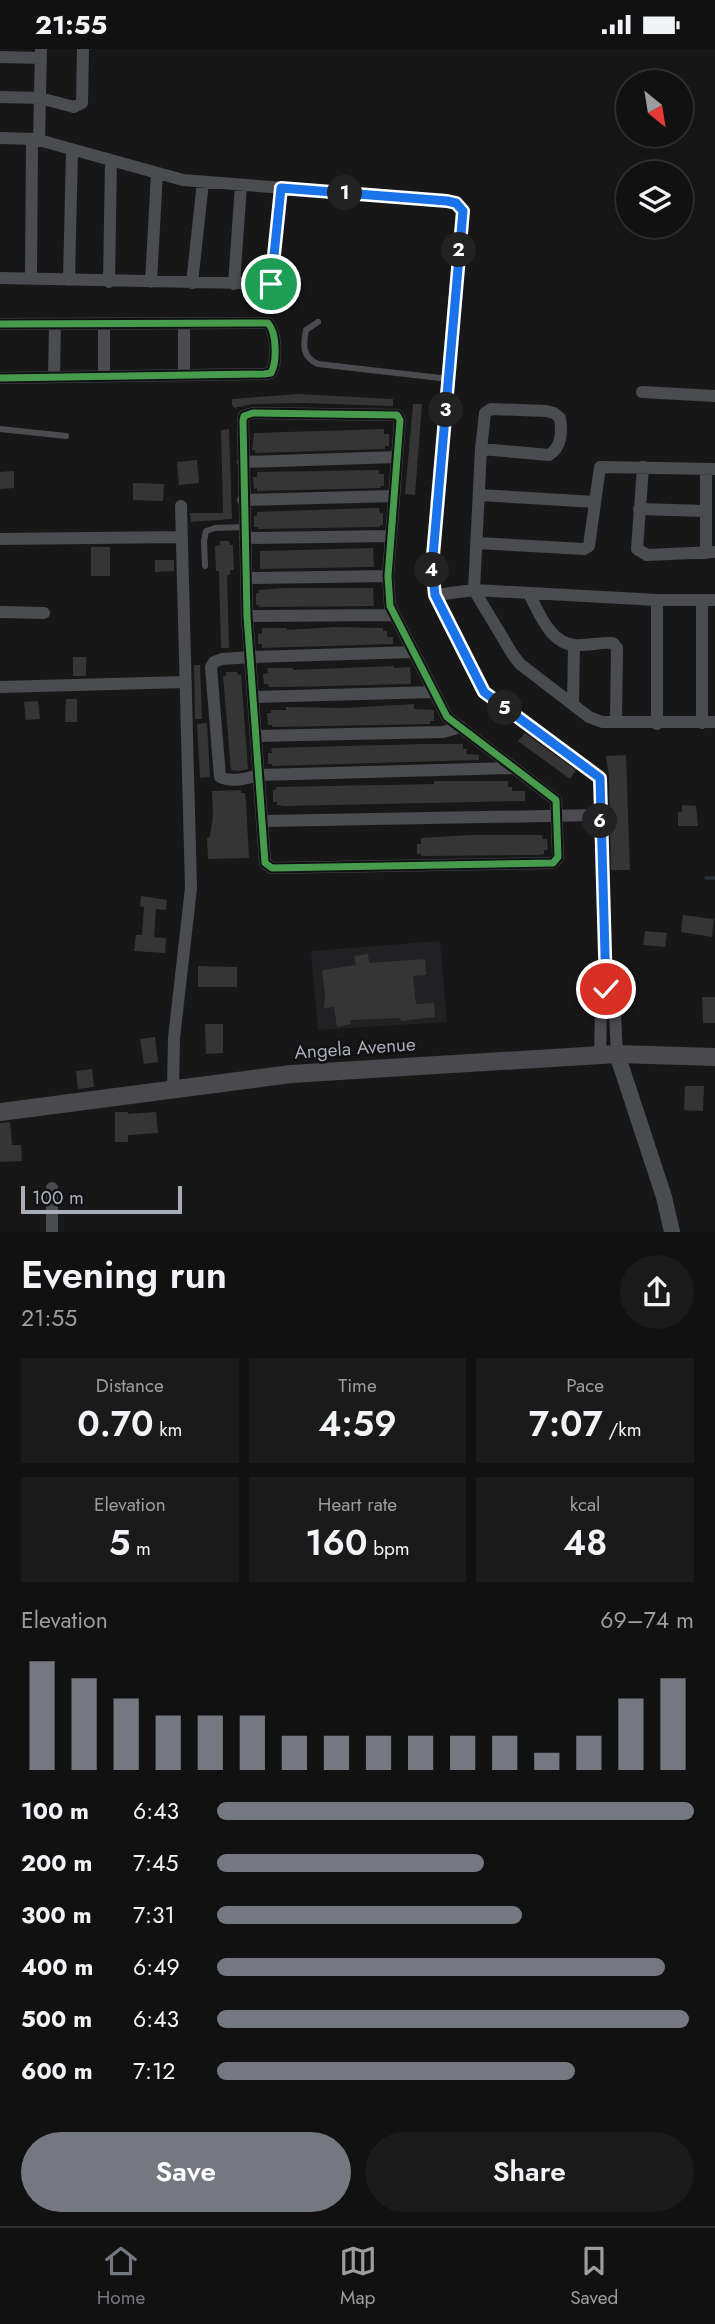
<!DOCTYPE html>
<html lang="en">
<head>
<meta charset="utf-8">
<style>
  body { margin:0; font-family:Jost,sans-serif; background:#1a1a1a; color:#f1f3f6; height:100vh; display:flex; flex-direction:column; font-size:26px; white-space:nowrap }
  * { box-sizing:border-box; margin:0 }
  p { font-size:23px; color:#9c9d9f }
  .icon { flex:none; width:38px; height:38px; fill:none; stroke:currentColor; stroke-width:2; stroke-linecap:round; stroke-linejoin:round }
  .map { position:relative; height:1183px; overflow:hidden }
  .side { display:flex; flex-direction:column; background:#111; flex:1 }
  .side>* { flex:none }
  .needle { width:46px; rotate:150deg }
  .tools { position:absolute; left:616px; top:21px; display:grid; gap:14px }
  .tools a { display:grid; place-items:center; width:77px; height:77px; border-radius:50%; background:#111; box-shadow:0 4px 18px #0003,0 0 0 2px #303131; font-size:35px }
  .scale { position:absolute; left:21px; bottom:18px; width:161px; box-sizing:border-box; padding-left:7px; border:4px solid #a8adb8; border-top:0; font-size:19px; line-height:24px; white-space:nowrap; color:#a8adb8; -webkit-text-stroke:5px #111113; paint-order:stroke }
  .pin { position:absolute; display:grid; place-items:center; width:60px; height:60px; color:#fff; margin:-30px; border:4px solid #fff; border-radius:50%; box-shadow:0 2px 7px #0007 }
  .km { position:absolute; width:35px; height:35px; margin:-18px; border-radius:50%; background:#222; color:#fff; font-size:19px; line-height:35px; text-align:center }
  .round { display:grid; place-items:center; flex:none; width:74px; height:74px; border-radius:37px; background:#1a1a1a }
  .head { display:flex; align-items:center; justify-content:space-between; height:119px; padding:0 21px }
  h1 { font-size:38px; font-weight:600; line-height:52px }
  .metrics { display:grid; grid-template-columns:repeat(3,1fr); gap:10px; height:119px; padding:7px 21px }
  .metrics div { display:grid; align-content:center; border-radius:0px; background:#1a1a1a; text-align:center }
  .metrics b { font-size:35px; font-weight:600 }
  .metrics small { font-size:19px; font-weight:400 }
  .metrics p { font-size:19px }
  .chart { height:196px; padding:14px 21px }
  .chart p { display:flex; justify-content:space-between }
  .chart svg { width:100%; height:126px; margin-top:7px; stroke:#757880; stroke-width:6 }
  .cta { display:flex; gap:14px; margin-top:auto; padding:14px 21px }
  .cta a { flex:1; height:80px; border-radius:42px; background:#757880; color:#fff; font-size:28px; font-weight:600; line-height:80px; text-align:center }
  .cta a+a { background:#1a1a1a; color:#f1f3f6 }
  ul { padding:0 21px; list-style:none; font-size:23px }
  li { display:grid; grid-template-columns:112px 84px 1fr; align-items:center; height:52px }
  li i { height:18px; border-radius:9px; background:#757880 }
  .status { display:flex; justify-content:space-between; align-items:center; height:49px; padding:0 35px; background:#111; direction:ltr }
  .status svg { height:19px; fill:currentColor }
  .dock { display:flex; justify-content:space-around; align-items:center; height:98px; border-top:2px solid #303131; background:#111; font-size:19px; color:#9c9d9f }
  .dock a { display:grid; justify-items:center; gap:4px }
  .dock .selected { color:#757880 }
  .map>svg:first-child { display:block }
  .built { fill:#212123 }
  .lines { fill:none; stroke-linecap:round; stroke-linejoin:round }
  .stream { stroke:#2a3239; stroke-width:3.5 }
  .building { fill:#353536 }
  .service { stroke:#4b4c50; stroke-width:6 }
  .minor { stroke:#4b4c50; stroke-width:12 }
  .tertiary { stroke:#4b4c50; stroke-width:16 }
  .secondary { stroke:#4a4a4e; stroke-width:18 }
  .cycleway-casing { stroke:#111113; stroke-width:11 }
  .cycleway { stroke:#469c4c; stroke-width:7 }
  .route-casing { stroke:#fff; stroke-width:14 }
  .route { stroke:#1a73e8; stroke-width:9 }
  .labels { text-anchor:middle; dominant-baseline:central; stroke-width:5; stroke-linejoin:round; paint-order:stroke }
  .street-label { font-size:19px; fill:#a8adb8; stroke:#111113 }
</style>
</head>
<body>
<div class="status"><b>21:55</b><svg viewBox="0 0 49 12"><path d="M0 12V9h3v3zM5 12V6h3v6zM10 12V3h3v9zM15 12V0h3v12zM26 1h20v11H26zM47 4h2v5h-2z"/></svg></div>
<div class="map">
<svg width="715" height="1183" viewBox="0 0 715 1183">
  <rect width="100%" height="100%" fill="#171717"/>
  <path class="built" d="M440,892L447,973L318,981L311,902Z"/>
  <g class="lines">
    <path class="stream" d="M706,829H715"/>
  </g>
  <path class="building" d="M298,345L393,350V357L303,354L253,355L234,359L232,356V350Z
    M413,355H422L415,446L405,445Z
    M229,380L232,470L191,473L190,464H223L221,381Z
    M384,380V385H389V397H385V400L255,404V401H252L254,384Z
    M197,411L199,434L179,436L177,413Z
    M379,421V425H384V437H380L381,439L257,442V439L254,440L253,428H257V423Z
    M14,422V439L0,440V423Z
    M133,434L164,435L163,452L133,451Z
    M370,459H379L380,464H383V476H380V478L258,480V478H254V467H257V463Z
    M220,492H229L230,496H233L234,521H230V526H227L229,599H221L219,522H216L215,497L220,496Z
    M91,498H110V527H91Z
    M373,499L374,518L260,520V502Z
    M155,511H174V522L155,523Z
    M284,539H373L374,557L259,558V556H256V544H259V541Z
    M335,578L383,579V582H387V588H393V595L262,599V595H258V585L262,584V579H287V581Z
    M73,608H86V627H73Z
    M194,616H200L202,670H195Z
    M394,617V619L410,618L411,635L285,638H269L268,635H264L263,625L268,624L267,619H293V621Z
    M226,623H237L238,626L241,625L248,720L239,722L231,721L223,627H226Z
    M66,650H77V673H65Z
    M38,652L40,670L26,671L24,653Z
    M414,655V660L434,661V672H430V675L272,678V676H268L267,664H271V661H286V658L345,659Z
    M207,674L210,728L200,729L197,675Z
    M525,684L576,721L570,730L518,692Z
    M422,695H463V700H467L466,705L479,706V711L272,717V715H268V704H272L271,699Z
    M626,706L630,821H611L609,728L606,707Z
    M434,732H508V738H512V742H525V752L285,757L277,756V753H273V741H276V738L434,735Z
    M241,741V744H245L246,753L249,809L208,810L207,789L210,788L213,766L212,742Z
    M682,756L696,757L698,777H678V763H682Z
    M469,786H542L543,790H547L548,801H544V805L538,806L421,807V805H417V795H421V789Z
    M141,847L167,851L166,861L156,860L154,888L166,889L165,904L134,902L136,886H142L144,858L140,857Z
    M683,866L714,870L712,888L681,883Z
    M645,882L667,884L665,898L643,896Z
    M368,905L369,914L425,910L426,926L413,927L416,955L434,954L435,968L401,972L400,969L350,971L351,975L337,978L334,958L324,959L325,945L322,921L356,916L354,907Z
    M198,917L237,918V938H198Z
    M702,948H715V974H703Z
    M205,975H223V1004L206,1005Z
    M155,988L158,1013L144,1015L140,990Z
    M92,1020L94,1038L78,1040L76,1022Z
    M685,1037H704L703,1062L684,1061Z
    M115,1063H128V1065L156,1063L158,1084L128,1086V1093H115Z
    M10,1073L12,1096H21L22,1112L0,1113V1074Z"/>
  <g class="lines">
    <path class="service" d="M318,273L306,281C303,296 302,308 318,315L449,330
      M0,380L66,387
      M205,517L204,492L206,482L215,479L244,478"/>
    <path class="minor" d="M0,8L41,9
      M0,48L40,49L74,58L82,54L83,0
      M0,89L35,90L183,131L447,152L456,154L462,162L432,518L435,546L484,643L600,728L606,940
      M39,92L41,0
      M0,229L289,235
      M31,229L32,90
      M69,231L72,101
      M109,233L111,111
      M151,233L157,124
      M192,234L203,133
      M234,235L241,136
      M271,235L281,139
      M0,275L268,274C277,284 277,313 271,324L264,325L0,329
      M184,325V275
      M104,327V275
      M54,328L55,275
      M642,343L715,347
      M253,364L397,366L400,371L388,527L390,557L447,668L556,751L558,808L553,814L272,819L265,814L247,567L243,372L244,367Z
      M481,400L549,406C562,398 562,383 560,369L554,364L546,362L491,360L485,364L481,400L474,541L513,606L520,615L589,668L602,673H715
      M243,413L397,408
      M643,418L637,500L647,506L715,503
      M480,446L595,453
      M243,451L394,447
      M639,460L705,462
      M245,489L391,487
      M0,490L182,488
      M477,494L584,500L589,497L600,418L715,420
      M706,504V420
      M247,529L388,527
      M529,545C539,563 550,595 575,596C587,597 600,593 613,594L617,599L616,672
      M435,546L474,541L657,551H715
      M657,551V675
      M0,563L44,564
      M247,567L394,566
      M413,603L251,608L222,610L214,613L211,618L220,728C232,734 247,729 260,726L514,719
      M0,638L186,633
      M254,648L434,643
      M573,655L574,596
      M702,674V552
      M257,687L443,683L461,678
      M264,772L600,766
      M600,1006L601,964L606,940L615,965L617,1005
      M173,1041L174,989L191,839L181,457
      M52,1183V1139"/>
    <path class="tertiary" d="M617,1005L664,1148L672,1183"/>
    <path class="secondary" d="M0,1063L291,1025L617,1005L715,1008"/>
    <defs>
      <path id="cycleway" d="M0,275L268,274C277,284 277,313 271,324L264,325L0,329
        M253,364L397,366L400,371L388,527L390,557L447,668L556,751L558,808L553,814L272,819L265,814L247,567L243,372L244,367Z"/>
    </defs>
    <use href="#cycleway" class="cycleway-casing"/>
    <use href="#cycleway" class="cycleway"/>
  </g>
  <g class="lines">
    <defs>
      <path id="route" d="M271,235L281,139L447,152L456,154L463,162L432,518L435,546L484,643L600,729L606,940"/>
    </defs>
    <use href="#route" class="route-casing"/>
    <use href="#route" class="route"/>
  </g>
  <g class="labels">
    <g class="street-label">
      <text transform="translate(355 999) rotate(-4)">Angela Avenue</text>
    </g>
  </g>
</svg>
<div class="tools">
<a><svg class="needle" viewBox="-14 -14 28 28"><path d="M0-13l5 13h-10z" fill="#e53935"/><path d="M0 13l5-13h-10z" fill="#9c9d9f"/></svg></a>
<a><svg class="icon" aria-label="layers" viewBox="0 0 24 24"><path d="M12 4l9 5-9 5-9-5zM3 14l9 5 9-5"/></svg></a>
</div>
<div class="scale">100 m</div>
<div class="pin" style="left:271px;top:235px;background:#1e9e55"><svg class="icon" aria-label="arrive" viewBox="0 0 24 24"><path d="M6 21V4h12l-3 4 3 4H6"/></svg></div>
<div class="pin" style="left:606px;top:940px;background:#d93025"><svg class="icon" aria-label="check" viewBox="0 0 24 24"><path d="M5 12l5 5 9-10"/></svg></div>
<b class="km" style="left:345px;top:144px">1</b>
<b class="km" style="left:459px;top:201px">2</b>
<b class="km" style="left:446px;top:361px">3</b>
<b class="km" style="left:432px;top:521px">4</b>
<b class="km" style="left:505px;top:659px">5</b>
<b class="km" style="left:600px;top:772px">6</b>
</div>
<section class="side">
<div class="head"><div><h1>Evening run</h1><p>21:55</p></div><a class="round"><svg class="icon" aria-label="share" viewBox="0 0 24 24"><path d="M12 15V3M7 8l5-5 5 5M5 13v7h14v-7"/></svg></a></div>
<div class="metrics">
<div><p>Distance</p><b>0.70<small> km</small></b></div>
<div><p>Time</p><b>4:59</b></div>
<div><p>Pace</p><b>7:07<small> /km</small></b></div>
</div>
<div class="metrics">
<div><p>Elevation</p><b>5<small> m</small></b></div>
<div><p>Heart rate</p><b>160<small> bpm</small></b></div>
<div><p>kcal</p><b>48</b></div>
</div>
<div class="chart"><p><span>Elevation</span>69–74 m</p>
<svg viewBox="0 0 160 44" preserveAspectRatio="none"><path d="M5 44V6M15 44V12M25 44V19M35 44V25M45 44V25M55 44V25M65 44V32M75 44V32M85 44V32M95 44V32M105 44V32M115 44V32M125 44V38M135 44V32M145 44V19M155 44V12"/></svg>
</div>
<ul>
<li><b>100 m</b>6:43<i style="width:100%"></i></li>
<li><b>200 m</b>7:45<i style="width:56%"></i></li>
<li><b>300 m</b>7:31<i style="width:64%"></i></li>
<li><b>400 m</b>6:49<i style="width:94%"></i></li>
<li><b>500 m</b>6:43<i style="width:99%"></i></li>
<li><b>600 m</b>7:12<i style="width:75%"></i></li>
</ul>
<div class="cta"><a>Save</a><a>Share</a></div>
</section>
<nav class="dock">
<a class="selected"><svg class="icon" aria-label="home" viewBox="0 0 24 24"><path d="M3 11l9-7 9 7M6 9v11h12V9"/></svg>Home</a>
<a><svg class="icon" aria-label="map" viewBox="0 0 24 24"><path d="M3 6l6-2 6 2 6-2v14l-6 2-6-2-6 2zM9 4v14M15 6v14"/></svg>Map</a>
<a><svg class="icon" aria-label="saved" viewBox="0 0 24 24"><path d="M7 4h10v16l-5-4-5 4z"/></svg>Saved</a>
</nav>
</body>
</html>
